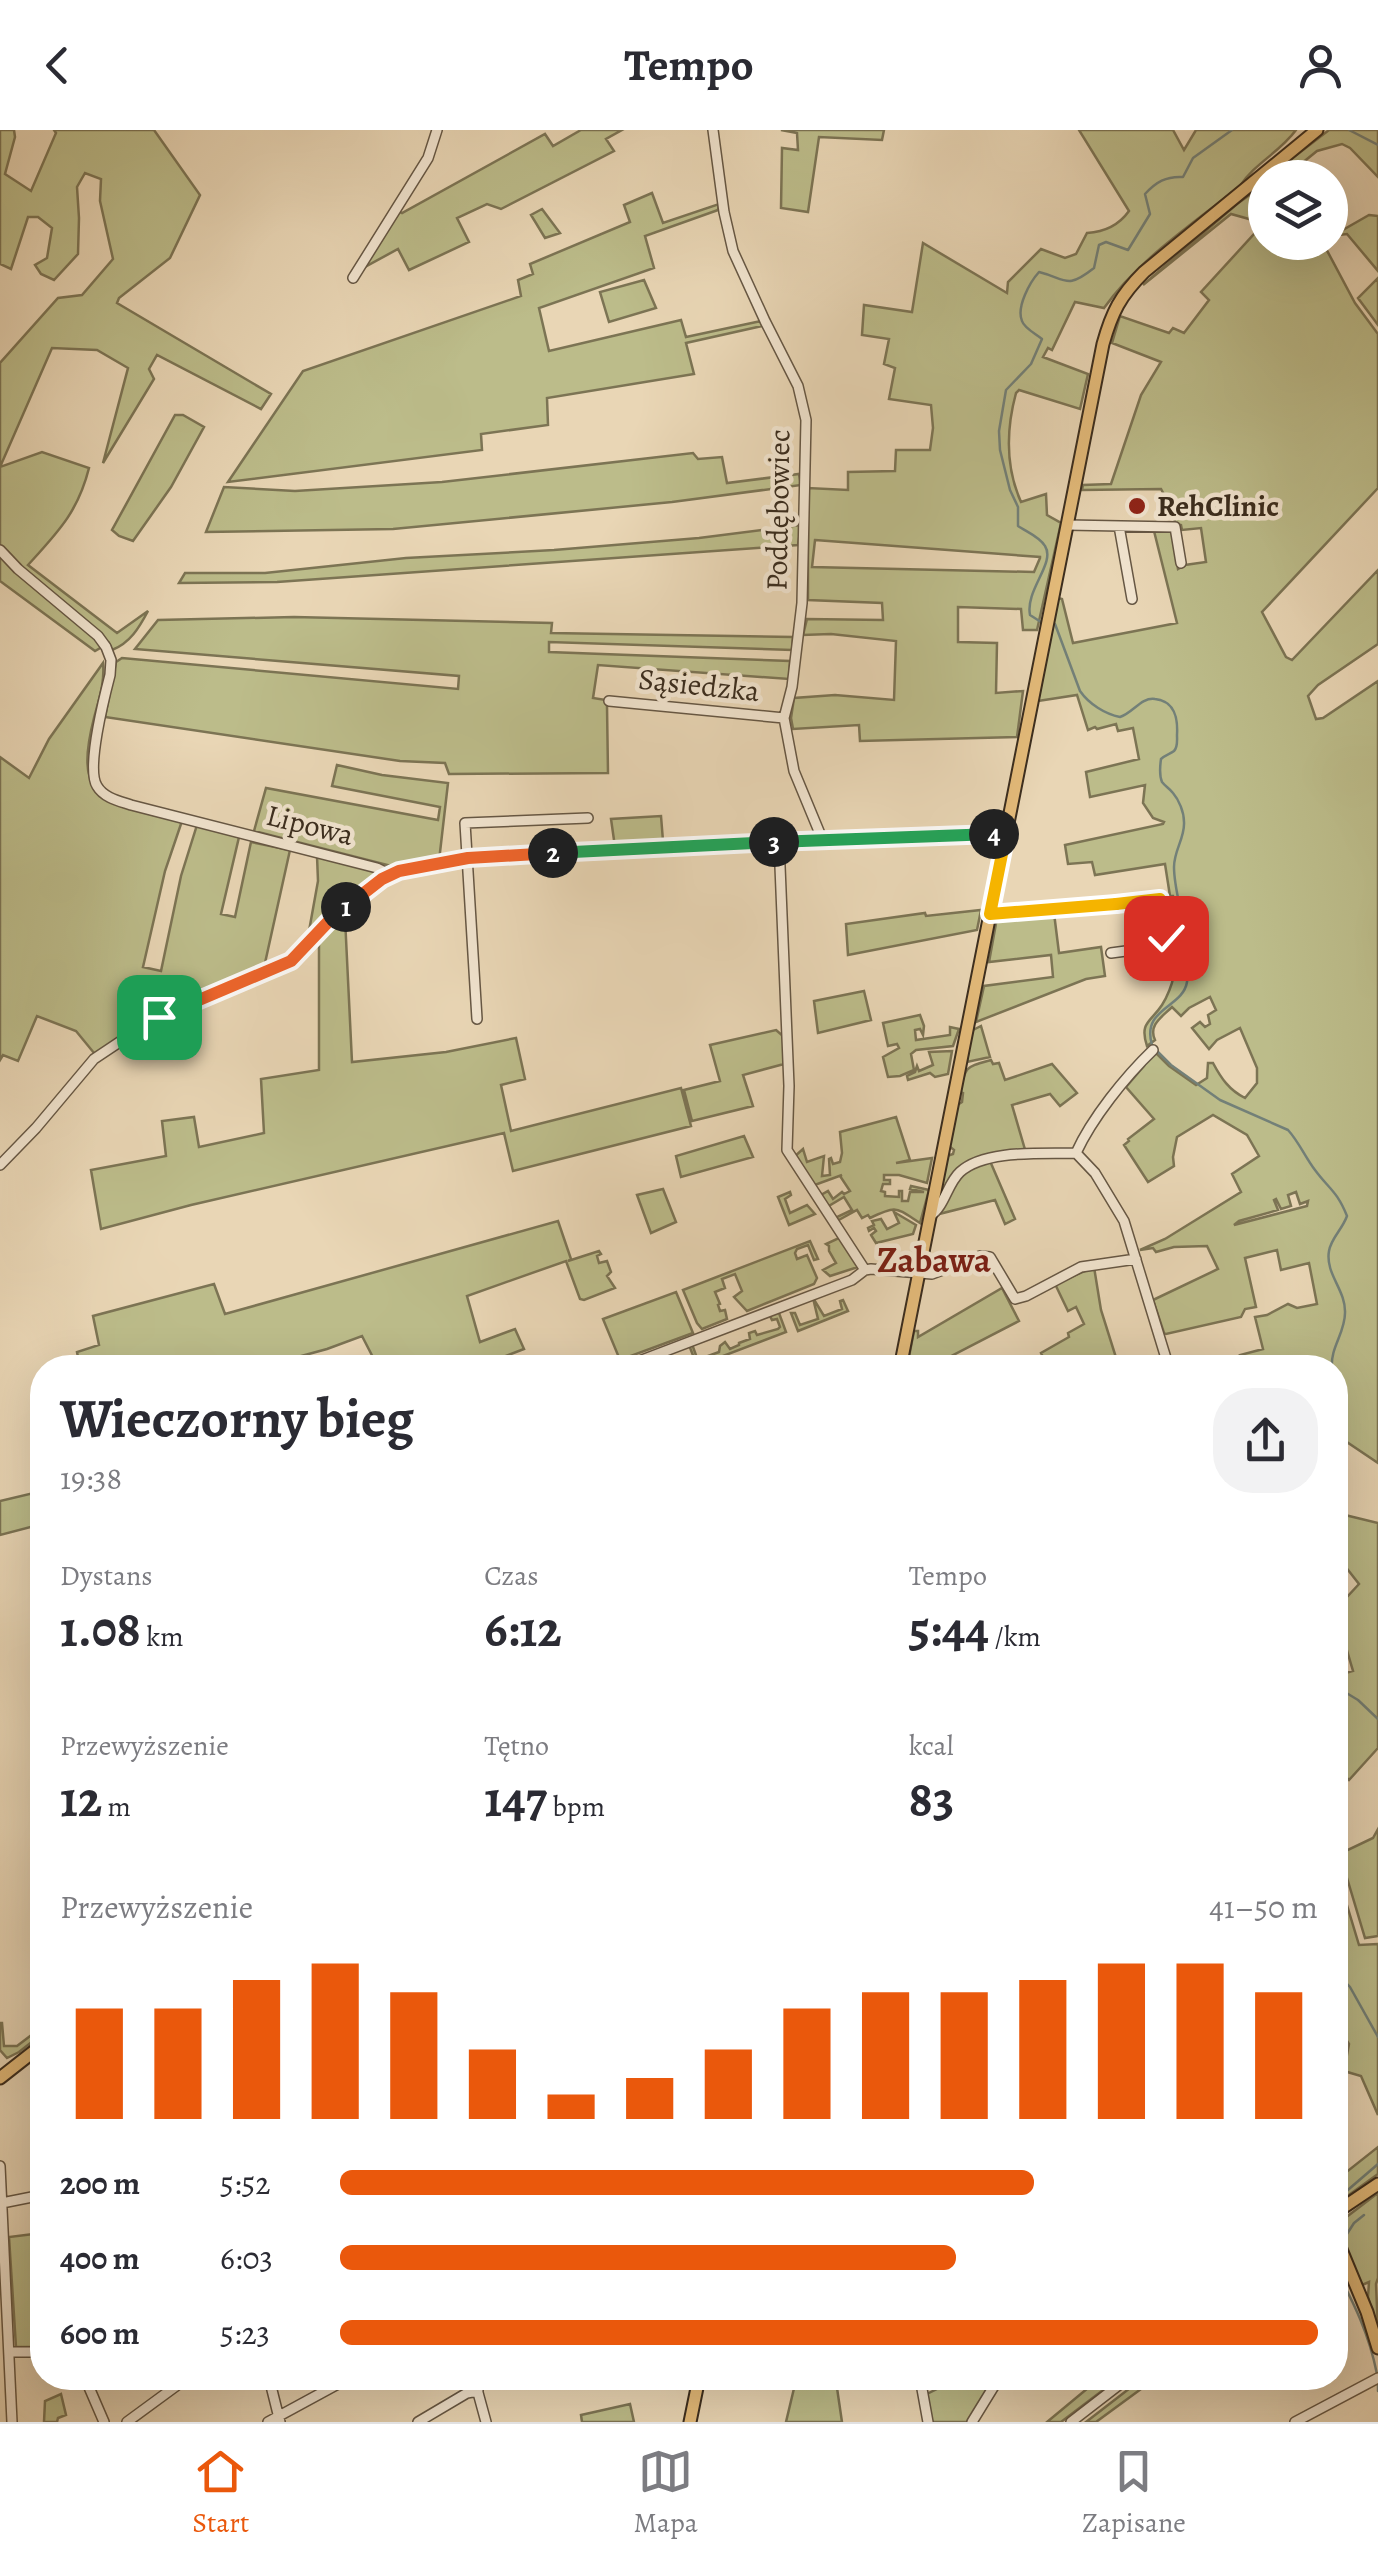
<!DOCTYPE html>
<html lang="pl">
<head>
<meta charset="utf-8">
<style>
  body { margin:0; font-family:Alegreya,serif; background:#f2f2f3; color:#2b2b33; height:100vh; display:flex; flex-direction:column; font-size:38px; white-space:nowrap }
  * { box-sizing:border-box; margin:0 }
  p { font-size:32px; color:#7c7c81 }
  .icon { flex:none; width:55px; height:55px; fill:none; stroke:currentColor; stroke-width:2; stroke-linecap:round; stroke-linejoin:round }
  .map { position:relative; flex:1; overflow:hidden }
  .panel { position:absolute; left:30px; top:1225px; width:1318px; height:1035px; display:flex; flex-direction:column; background:#fff; border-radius:40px; box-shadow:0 10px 40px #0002 }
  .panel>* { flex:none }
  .fabs { position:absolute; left:1248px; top:30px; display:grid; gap:20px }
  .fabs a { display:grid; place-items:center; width:100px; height:100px; border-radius:50%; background:#fff; box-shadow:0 10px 40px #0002; font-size:50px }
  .pin { position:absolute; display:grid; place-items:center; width:85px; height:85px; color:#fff; margin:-42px; border-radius:20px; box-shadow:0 5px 15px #0006 }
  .km { position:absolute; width:50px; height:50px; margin:-25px; border-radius:50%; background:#222; color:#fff; font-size:28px; line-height:50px; text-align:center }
  .round { display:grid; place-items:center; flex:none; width:105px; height:105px; border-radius:40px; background:#f2f2f3 }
  .head { display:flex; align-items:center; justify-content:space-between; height:170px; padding:0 30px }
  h1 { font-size:55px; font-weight:600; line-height:75px }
  .figures { display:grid; grid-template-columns:repeat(3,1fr); gap:15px; height:170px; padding:10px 30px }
  .figures div { display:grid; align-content:center }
  .figures b { font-size:50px; font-weight:600 }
  .figures small { font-size:28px; font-weight:400 }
  .figures p { font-size:28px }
  .chart { height:280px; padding:20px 30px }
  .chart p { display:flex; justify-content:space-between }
  .chart svg { width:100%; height:180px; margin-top:10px; stroke:#ea580c; stroke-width:6 }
  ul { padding:0 30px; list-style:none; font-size:32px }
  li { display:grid; grid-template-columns:160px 120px 1fr; align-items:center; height:75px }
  li i { height:25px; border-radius:12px; background:#ea580c }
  header { display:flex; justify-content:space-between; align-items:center; height:130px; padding:0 30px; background:#fff; font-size:45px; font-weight:600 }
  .tabs { display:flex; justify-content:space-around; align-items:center; height:140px; border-top:2px solid #e1e1e2; background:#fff; font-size:28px; color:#7c7c81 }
  .tabs a { display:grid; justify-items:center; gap:5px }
  .tabs .current { color:#ea580c }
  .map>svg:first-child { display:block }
  .green { fill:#bcbc8a; stroke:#7c7454; stroke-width:2.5; fill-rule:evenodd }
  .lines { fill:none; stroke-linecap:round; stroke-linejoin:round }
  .stream { stroke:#738078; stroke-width:2.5 }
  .minor-casing { stroke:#665744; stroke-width:12 }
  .major-casing { stroke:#3b2d1e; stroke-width:15 }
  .minor { stroke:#f1e4cf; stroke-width:9 }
  .major { stroke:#e4bb7a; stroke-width:11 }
  .split-1-casing { stroke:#fff; stroke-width:20 }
  .split-2-casing { stroke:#fff; stroke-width:20 }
  .split-3-casing { stroke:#fff; stroke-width:20 }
  .split-4-casing { stroke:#fff; stroke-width:20 }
  .split-5-casing { stroke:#fff; stroke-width:20 }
  .split-6-casing { stroke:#fff; stroke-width:20 }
  .split-1 { stroke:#f0652b; stroke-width:12 }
  .split-2 { stroke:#f0652b; stroke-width:12 }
  .split-3 { stroke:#22a559; stroke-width:12 }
  .split-4 { stroke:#22a559; stroke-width:12 }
  .split-5 { stroke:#f5b400; stroke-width:12 }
  .split-6 { stroke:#f5b400; stroke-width:12 }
  .poi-dot { fill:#8f2418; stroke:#f1e4cf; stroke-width:4 }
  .labels { text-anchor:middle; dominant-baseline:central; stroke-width:9; stroke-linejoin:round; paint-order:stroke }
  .poi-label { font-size:30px; font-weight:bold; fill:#3b2d1e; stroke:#f1e4cf; text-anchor:start }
  .street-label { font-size:30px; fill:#3b2d1e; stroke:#f1e4cf }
  .quarter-label { font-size:35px; font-weight:bold; fill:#7a1f14; stroke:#f1e4cf }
</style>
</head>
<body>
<header><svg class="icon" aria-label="back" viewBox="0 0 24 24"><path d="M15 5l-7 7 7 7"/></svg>Tempo<svg class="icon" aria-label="person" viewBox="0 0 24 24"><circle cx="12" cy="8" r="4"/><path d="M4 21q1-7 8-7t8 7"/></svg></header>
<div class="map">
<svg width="1378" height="2292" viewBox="0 0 1378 2292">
  <rect width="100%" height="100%" fill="#e9d6b5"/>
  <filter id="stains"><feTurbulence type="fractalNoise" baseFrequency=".002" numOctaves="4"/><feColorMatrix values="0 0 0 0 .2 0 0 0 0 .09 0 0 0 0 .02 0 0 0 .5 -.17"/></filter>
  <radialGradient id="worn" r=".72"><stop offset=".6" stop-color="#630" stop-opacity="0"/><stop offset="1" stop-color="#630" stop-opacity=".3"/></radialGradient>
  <path class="green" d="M0,0H14L15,7L5,44L31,61L56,3L54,0H154L200,65L170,128L119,168L117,173L271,264L261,279L157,225L149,239L154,249L103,333L128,238L97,220L52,218L0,337L42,322L89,338C78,382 58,402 28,435L117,503L148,481C139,498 130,513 112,520L109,513L95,521L0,451V233L58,168L82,165L113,129L100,71L101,49L85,43L77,57L79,88L78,124L54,150L41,144L35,135L47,128L52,98L38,87H28L11,139L0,134Z
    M581,0H622L606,9L614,21L501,79L487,74L457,88L469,112L409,140L398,119L361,139L398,81L402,83L545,4L553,16Z
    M884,0L882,10L819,7L808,82L781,78L782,18L798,20L797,3L781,0Z
    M1079,0H1173L1184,20L1196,0H1296C1280,22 1254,34 1240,56C1193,94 1139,129 1104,178L1075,172L1052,220L1048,218L1043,227L1088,244L1080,279L1019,260L1016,263C1006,300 1005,336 1021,372L1046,364L1047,385L1061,393L1037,500H1023L1021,479L958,477V512L997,513L996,563L1023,561L1017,607L860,611L859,595L793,599L791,588L794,568L835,565L894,570L896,511L831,504L803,505L807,489L883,490L882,473L808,470V358L848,360V342L895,341L896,320H930L933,298L931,275L889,269L895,238L884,234L889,209L862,205L864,175L912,182L923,113L1007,163L1008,152L1041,119L1065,128L1076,124L1087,103C1104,102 1119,95 1129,81ZM815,410L1040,427V428L1034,442L812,437Z
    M1329,0H1378V47L1350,18L1342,14L1317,21L1285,47H1273L1290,30Z
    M1265,54V64L1256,71L1265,85V91H1256L1231,84L1143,155L1237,74Z
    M652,63L663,93L719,74L718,80L645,106L654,138L539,178L549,221L681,190L686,207L761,191L762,196L686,213L694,244L547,268L548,295L481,304L482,320L228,352L303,241L521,166L518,150L533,144L530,134L630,92L624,75Z
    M542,79L560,103L545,108L531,85Z
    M1369,85L1378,86V141L1347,104L1330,106V101H1341Z
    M1265,92V112L1323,113L1355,173L1378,204V358L1262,482L1286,527L1292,530L1378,440V514L1318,555L1308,566L1316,589L1323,588L1378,551V1333L1335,1304V1238L1244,1237L1240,1225L1263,1219L1255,1187L1267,1185L1288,1174L1297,1178L1317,1174L1309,1133L1281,1140L1277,1120L1245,1128L1256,1177L1245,1179L1241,1187L1166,1204L1164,1203L1153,1170L1218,1139L1207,1116L1174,1117L1156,1122L1153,1118L1140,1120L1165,1109L1241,1062L1232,1044L1259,1026L1247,1005L1213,985L1177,1007L1173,1027L1174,1036L1148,1052L1124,1015L1129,1011L1128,1009L1154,989L1126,957L1144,936L1146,929L1156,923L1169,936L1196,955L1207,948L1208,933H1213C1221,948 1229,960 1245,968L1257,953V938L1240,898L1217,910L1209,919L1192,898L1200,892L1205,897L1210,894L1208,885L1216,880L1210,867L1189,878L1181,886L1172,877C1162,887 1148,895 1155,910L1147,916C1139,892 1151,892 1162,875C1167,867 1172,854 1174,845C1180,819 1179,791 1173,766H1170L1165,734L1095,745L1092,732L1068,734L1065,715L1163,694L1164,692L1153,688L1143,673L1145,655L1090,667L1086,642L1139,629L1133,598L1118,601L1116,594L1097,599L1095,597L1088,600L1077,565L1038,571L1058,468L1062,469L1073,513L1177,493L1154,401H1172L1178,439L1185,435L1206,432L1201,398L1182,400L1181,395L1175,394L1174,383L1161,359L1082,360L1083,355L1111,354L1141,265L1161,232L1112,213L1120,186L1169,203L1173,198L1184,203L1209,170L1201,162ZM1296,1062L1300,1074L1308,1071L1307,1076L1234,1095L1239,1091L1278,1080L1274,1070L1276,1069L1281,1079L1291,1076L1288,1065Z
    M1378,148V195L1358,168Z
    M644,150L656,178L609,192L600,162Z
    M175,285H183L204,297L171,357L133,411L119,406L112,400Z
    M693,323L698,329L722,327L727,353L799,344L801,355L672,372L393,399L206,402L224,357L295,361L442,352Z
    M801,395L798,415L277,452L179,453L185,443H265L406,428L554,420L699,408Z
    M294,487L552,493L551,503L793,507L792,520L549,512V522L790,531L789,549L598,535L593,568L606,570L607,576L608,643L449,644L445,633L400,631L105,587L116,532L122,528L458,559L459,546L135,519L158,490Z
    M103,533C105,552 99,569 94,588C71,678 110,670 182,691L165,741L143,837L161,841L181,746L197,695L239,707L221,784L235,787L251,712L290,720L263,842L163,879L98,924L94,923L76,901L37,886L18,931L3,925L0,930V627L29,648L49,609Z
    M337,635L382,645L448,653L439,731L399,738L254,701L266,658L438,690L440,677L332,656Z
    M661,686L663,711L615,717L611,689Z
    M317,726L376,742V748L330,785L296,818L309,801L318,751Z
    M981,780L977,800L848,825L846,794L925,783L926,786Z
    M1054,783L1059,823L1101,817L1105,846L1086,849L976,892L984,856L1053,847L1051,825L989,832L997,788Z
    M345,788L352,932L446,922L516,908L525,949L501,955L511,1001L681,958L691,996L513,1041L504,1003L191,1075L101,1099L91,1040L166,1026L162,991L194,987L199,1017L264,1003L261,949L319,940V810Z
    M864,861L871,890L818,903L814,871Z
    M920,885L924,896L923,905L920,899L915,900L916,910L950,905V897L959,899L953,916L916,920L911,924L914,940L900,946L888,947L883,927L899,918L897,914L888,916L883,893Z
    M981,896L990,927L967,932L971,901Z
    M776,900L783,906L784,934L743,945L753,976L692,991L684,960L720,951L710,915Z
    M952,921L948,944L935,947L930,943L908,950L907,946L915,942L917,936L919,941L933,935L929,922Z
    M991,930L993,934L999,933L1005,950L1052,934L1077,963L1060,976L1050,964L1012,975L1026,1023L973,1032L939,1070L947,1026L953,1024L954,1020L949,1016L956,976L962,972L963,963L960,962C965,936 966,937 991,930Z
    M896,987L910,1030L896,1033L932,1028L927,1053L899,1045H884V1050H890V1054H883L881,1061L885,1062V1066L899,1067V1061H902V1071H908L910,1062H924L910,1059L911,1056L929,1060L920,1093C895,1077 897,1075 870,1088L868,1085L862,1088L857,1080L837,1091V1087L852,1080L844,1067L827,1077L821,1065L828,1061L833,1069L842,1062L844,1064L850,1061L840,1046L842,1045L812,1056L794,1027L803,1019L807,1032L824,1026L822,1046L830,1045L829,1029L831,1028L833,1034L840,1032L842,1023L840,1002Z
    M744,1006L753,1027L681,1047L676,1026Z
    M990,1031L1015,1089L1005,1094L995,1070L939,1084L960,1045L965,1040Z
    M663,1059L676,1092L651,1103L637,1065Z
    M790,1062L791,1065L785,1069L790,1083L807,1075L815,1084L789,1095L778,1067Z
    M894,1082L916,1095L913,1104L876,1113L871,1105L876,1101L874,1098L869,1101L868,1098L874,1095L872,1091L881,1089L887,1099L899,1093Z
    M558,1091L571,1129L568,1131L599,1121L601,1124L597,1126L599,1133L607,1131L611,1142L607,1146L615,1158L584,1170L580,1169L566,1131L467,1166L480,1212L515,1199L524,1219L477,1237H378L362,1206L327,1219L261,1237H80L77,1222L99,1215L93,1186L214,1154L225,1184Z
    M841,1107L858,1137L830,1146L823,1140L836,1133L829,1121V1116L826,1114Z
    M810,1111L818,1129L814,1130L808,1115L797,1119L795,1123L797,1129L807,1125L817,1148L814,1154L747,1181L734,1167L742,1161L735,1144L722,1149L725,1158L715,1162L720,1174L718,1175L720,1181L725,1180L727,1189L702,1199L697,1193L683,1160Z
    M1094,1137L1101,1180L1119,1237H1048L1041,1223L1069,1207L1068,1203L1084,1194L1076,1177L1068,1181L1055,1154Z
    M1002,1158L1019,1191L930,1237H907L914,1201H918V1207Z
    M676,1162L693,1203L620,1230L603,1189Z
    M813,1168L824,1186L842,1179L840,1171L843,1170L848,1181L798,1201L791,1183H795L800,1195L818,1189Z
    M775,1182L779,1183L786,1202L697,1236L689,1215L692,1214L697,1228L700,1229L719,1222L720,1216L725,1212L730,1219L739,1215V1213L750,1209L749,1203L755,1201L757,1205L778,1199L780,1197L777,1189L772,1190L769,1184Z
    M42,1361V1394L0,1405V1371Z
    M1345,1385L1378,1393V1618L1349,1650L1335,1635V1546L1353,1541L1335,1480L1359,1454L1341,1431L1335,1434V1386Z
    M1378,1699V1806L1365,1808L1347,1748L1335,1730V1726L1373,1708Z
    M1335,1746L1340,1752L1359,1815L1378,1814V1985L1361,1946L1344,1941L1349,1914L1335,1892Z
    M0,1893H2L4,1916H17L42,1897V1904L19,1922L7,1928L0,1920Z
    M1378,2017V2044L1335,2075V2051Z
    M1378,2063V2148L1376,2154L1378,2202L1368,2167L1369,2152L1362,2155L1336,2095Z
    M42,2103V2217H16L9,2107Z
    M795,2248H875L837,2258L842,2292H786L796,2250Z
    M959,2248H995L969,2292H930L925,2265Z
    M1100,2248H1119L1061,2292H1047Z
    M1143,2248H1156L1096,2292H1086Z
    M61,2264L66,2285L58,2288L57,2292H44L45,2271Z
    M630,2274L634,2292H582L581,2285Z"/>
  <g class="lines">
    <path class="stream" d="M1349,0L1378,15
      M1041,492L1030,485C1025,460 1056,433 1045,416C1040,407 1027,402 1018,396V377L1010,360L1000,320L999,301L1006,260L1031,234L1042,209C1036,204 1024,198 1022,191C1016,177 1030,152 1039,142C1067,149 1066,160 1094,138L1099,115L1106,112L1128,120L1150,84L1145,64C1156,52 1166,46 1183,47L1193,28L1232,0
      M1055,494L1080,561C1089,574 1105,584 1120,587C1133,583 1141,567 1155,569C1175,571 1178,588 1177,605C1177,610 1178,617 1174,621C1170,624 1165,625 1161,629C1160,636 1159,645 1162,652C1166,657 1169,658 1173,663C1179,670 1184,682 1184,692C1185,708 1174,720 1174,737C1174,757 1181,778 1184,798C1184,807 1182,813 1181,821C1181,831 1189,841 1187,852C1183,878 1141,878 1152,915
      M1157,921L1171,935L1220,970L1288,1000C1299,1012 1305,1027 1315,1040C1329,1059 1337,1061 1347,1086C1342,1100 1331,1108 1329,1121C1325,1144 1346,1160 1345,1183C1345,1203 1330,1218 1332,1238
      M1335,1246V1265
      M1335,1406L1341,1408L1345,1414V1419L1335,1427
      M1335,1556L1358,1570L1378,1589
      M1335,1841L1350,1857L1378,1907
      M1335,2071L1378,2034
      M1345,2107L1354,2093L1364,2085
      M1335,2138C1354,2173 1369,2204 1377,2244
      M1378,2254V2261"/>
    <defs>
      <path id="minor" d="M713,0L724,82L733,121L765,191L798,256L806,290L802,473L792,557L784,588L794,641L823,711
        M353,148L428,28L437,0
        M1067,395L1175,397L1181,433
        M1119,396L1132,469
        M0,420L18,439L98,506L106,517L111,530L110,545C104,568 86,639 97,656C104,668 119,671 131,675L377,738L389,744L488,726L1006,704
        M609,571L784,588
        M779,712L789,956L787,1020L865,1140
        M990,785L1080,779L1160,769L1166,808L1163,816L1111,823
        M477,889L465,693L588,688
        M1153,920C1125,947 1092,988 1076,1023L1095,1043L1124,1091L1169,1238
        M0,1035L36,998L94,929L148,893L183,875L291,831L327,793L389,744
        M930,1086C945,1076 947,1054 960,1042C985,1019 1044,1024 1076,1023
        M621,1238L852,1150L865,1140L871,1139L932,1144L980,1126L990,1127L1015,1169L1026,1166L1081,1137L1136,1129
        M36,1967H42
        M0,2036L12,2292
        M2,2073L42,2065
        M10,2222H42
        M85,2248L104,2292
        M269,2248L280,2292
        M474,2248L486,2292
        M920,2248L928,2292
        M127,2292L187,2248
        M268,2292L349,2248
        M418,2292L467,2263L478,2261
        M972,2292L999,2248
        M1071,2292L1128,2248
        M1295,2292L1378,2248"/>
      <path id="major" d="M900,1238L1103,214C1112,182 1120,166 1144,142L1317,0
        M0,1948L42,1915
        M1335,2083L1378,2054
        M1335,2105L1367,2182L1378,2218
        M690,2292L699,2248"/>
    </defs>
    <use href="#minor" class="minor-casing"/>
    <use href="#major" class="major-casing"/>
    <use href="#minor" class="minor"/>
    <use href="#major" class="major"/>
  </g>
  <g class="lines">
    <defs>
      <path id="split-1" d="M159,887L291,831L328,792L346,777"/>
      <path id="split-2" d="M346,777L382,749L399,741L468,728L553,723"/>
      <path id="split-3" d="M553,723L774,712"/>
      <path id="split-4" d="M774,712L994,704"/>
      <path id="split-5" d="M994,704H1006L990,784L1116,774"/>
      <path id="split-6" d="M1116,774L1160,769L1166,808"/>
    </defs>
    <use href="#split-1" class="split-1-casing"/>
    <use href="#split-2" class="split-2-casing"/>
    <use href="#split-3" class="split-3-casing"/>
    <use href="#split-4" class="split-4-casing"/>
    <use href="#split-5" class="split-5-casing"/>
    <use href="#split-6" class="split-6-casing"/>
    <use href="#split-1" class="split-1"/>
    <use href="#split-2" class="split-2"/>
    <use href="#split-3" class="split-3"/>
    <use href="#split-4" class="split-4"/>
    <use href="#split-5" class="split-5"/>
    <use href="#split-6" class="split-6"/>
  </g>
  <circle class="poi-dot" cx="1137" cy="376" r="10"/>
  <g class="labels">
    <g class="poi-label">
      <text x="1157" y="376">RehClinic</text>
    </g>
    <g class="street-label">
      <text transform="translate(778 380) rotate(-89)">Poddębowiec</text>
      <text transform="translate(699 555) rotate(6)">Sąsiedzka</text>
      <text transform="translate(310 695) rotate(14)">Lipowa</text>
    </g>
    <g class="quarter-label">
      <text x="934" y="1130">Zabawa</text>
    </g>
  </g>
  <rect width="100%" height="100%" filter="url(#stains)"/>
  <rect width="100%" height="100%" fill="url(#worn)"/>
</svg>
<div class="fabs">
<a><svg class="icon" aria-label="layers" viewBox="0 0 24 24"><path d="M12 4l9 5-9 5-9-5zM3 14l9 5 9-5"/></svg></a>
</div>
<div class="pin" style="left:159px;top:887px;background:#1e9e55"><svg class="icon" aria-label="arrive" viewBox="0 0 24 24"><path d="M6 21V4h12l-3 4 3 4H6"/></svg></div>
<div class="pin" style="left:1166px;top:808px;background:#d93025"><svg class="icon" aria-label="check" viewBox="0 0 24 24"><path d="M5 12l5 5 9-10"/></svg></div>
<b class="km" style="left:346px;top:777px">1</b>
<b class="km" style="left:553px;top:723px">2</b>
<b class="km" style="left:774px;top:712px">3</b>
<b class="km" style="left:994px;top:704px">4</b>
<section class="panel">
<div class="head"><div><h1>Wieczorny bieg</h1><p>19:38</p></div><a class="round"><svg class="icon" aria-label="share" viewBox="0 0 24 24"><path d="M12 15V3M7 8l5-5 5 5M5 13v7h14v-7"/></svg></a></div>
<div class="figures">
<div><p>Dystans</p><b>1.08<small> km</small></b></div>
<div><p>Czas</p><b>6:12</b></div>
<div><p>Tempo</p><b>5:44<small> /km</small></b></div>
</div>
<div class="figures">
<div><p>Przewyższenie</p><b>12<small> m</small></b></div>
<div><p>Tętno</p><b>147<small> bpm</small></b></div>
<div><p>kcal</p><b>83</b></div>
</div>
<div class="chart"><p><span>Przewyższenie</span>41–50 m</p>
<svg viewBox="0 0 160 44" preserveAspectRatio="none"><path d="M5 44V17M15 44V17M25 44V10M35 44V6M45 44V13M55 44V27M65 44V38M75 44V34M85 44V27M95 44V17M105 44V13M115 44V13M125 44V10M135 44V6M145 44V6M155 44V13"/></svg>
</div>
<ul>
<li><b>200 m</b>5:52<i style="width:71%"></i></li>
<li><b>400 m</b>6:03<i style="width:63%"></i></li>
<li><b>600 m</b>5:23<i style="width:100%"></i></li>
</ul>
</section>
</div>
<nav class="tabs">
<a class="current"><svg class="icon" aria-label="home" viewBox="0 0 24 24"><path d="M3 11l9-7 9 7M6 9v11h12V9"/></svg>Start</a>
<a><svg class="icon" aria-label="map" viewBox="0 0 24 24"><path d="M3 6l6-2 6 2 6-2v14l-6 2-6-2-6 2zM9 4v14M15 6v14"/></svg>Mapa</a>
<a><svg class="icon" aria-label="saved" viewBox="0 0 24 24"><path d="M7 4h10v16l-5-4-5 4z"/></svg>Zapisane</a>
</nav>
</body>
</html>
